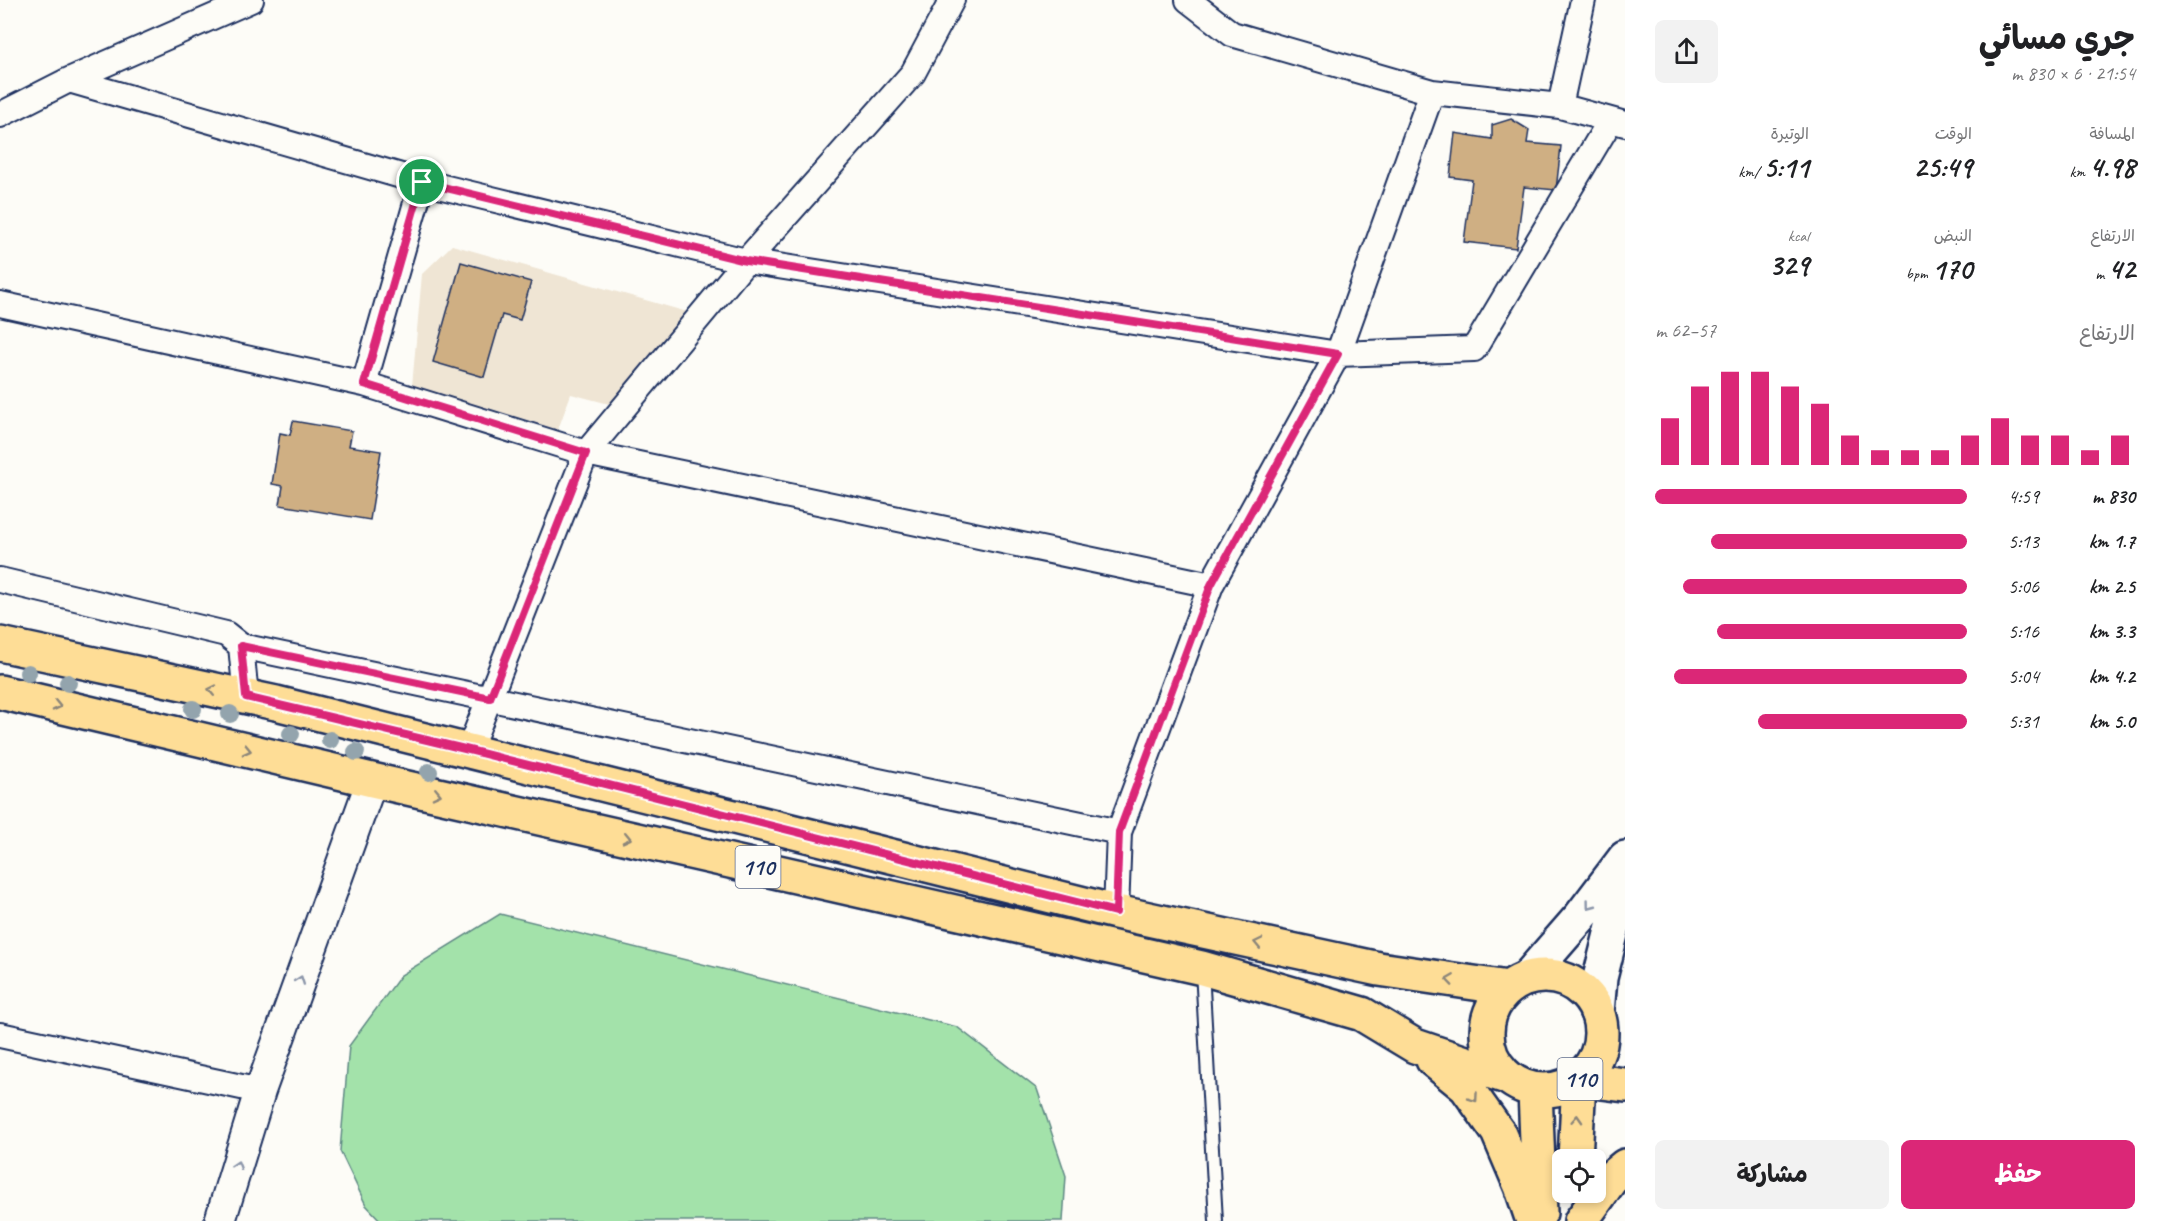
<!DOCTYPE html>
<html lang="ar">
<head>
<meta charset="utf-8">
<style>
  body { margin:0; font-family:Caveat,"Playpen Sans Arabic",sans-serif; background:#f2f2f2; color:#202124; direction:rtl; height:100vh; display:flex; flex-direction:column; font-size:22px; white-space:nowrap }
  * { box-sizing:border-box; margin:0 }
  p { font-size:20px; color:#757577 }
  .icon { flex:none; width:33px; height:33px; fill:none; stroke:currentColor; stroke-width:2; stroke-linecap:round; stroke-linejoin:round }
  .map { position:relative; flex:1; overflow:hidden; direction:ltr }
  .drawer { display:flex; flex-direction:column; background:#fff; width:540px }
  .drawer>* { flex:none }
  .tools { position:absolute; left:1552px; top:1149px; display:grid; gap:12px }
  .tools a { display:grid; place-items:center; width:54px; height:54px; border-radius:9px; background:#fff; box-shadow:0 3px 9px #0003; font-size:30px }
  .pin { position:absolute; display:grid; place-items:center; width:51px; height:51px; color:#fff; margin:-26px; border:3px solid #fff; border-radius:50%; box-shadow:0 2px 6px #0007 }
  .round { display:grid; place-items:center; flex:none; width:63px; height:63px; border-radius:9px; background:#f2f2f2 }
  .overview { display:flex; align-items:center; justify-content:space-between; height:102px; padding:0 30px }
  h1 { font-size:33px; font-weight:700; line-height:45px }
  .metrics { display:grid; grid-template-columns:repeat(3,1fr); gap:9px; height:102px; padding:6px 30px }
  .metrics div { display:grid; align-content:center }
  .metrics b { font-size:30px; font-weight:700 }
  .metrics small { font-size:16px; font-weight:400 }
  .metrics p { font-size:16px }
  .chart { height:168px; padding:12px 30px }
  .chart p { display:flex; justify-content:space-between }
  .chart svg { width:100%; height:108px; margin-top:6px; stroke:#db2777; stroke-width:6 }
  .primary-button { display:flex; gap:12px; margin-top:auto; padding:12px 30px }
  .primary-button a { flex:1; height:69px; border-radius:9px; background:#db2777; color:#fff; font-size:24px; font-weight:700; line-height:69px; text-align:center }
  .primary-button a+a { background:#f2f2f2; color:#202124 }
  ul { padding:0 30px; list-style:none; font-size:20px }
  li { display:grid; grid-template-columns:96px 72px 1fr; align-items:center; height:45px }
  li i { height:15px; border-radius:8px; background:#db2777 }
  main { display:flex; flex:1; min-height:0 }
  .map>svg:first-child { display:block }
  .built { fill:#efe5d4 }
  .green { fill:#a3e2aa; stroke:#5f8884; stroke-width:1.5 }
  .building { fill:#cfaf83; stroke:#1b2f5e; stroke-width:1.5 }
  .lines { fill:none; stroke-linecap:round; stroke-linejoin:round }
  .service-casing { stroke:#1b2f5e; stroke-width:16 }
  .minor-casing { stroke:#1b2f5e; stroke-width:28 }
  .tertiary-casing { stroke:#1b2f5e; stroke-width:34 }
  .secondary-casing { stroke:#1b2f5e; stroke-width:38 }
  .primary-casing { stroke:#1b2f5e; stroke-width:38 }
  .service { stroke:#fdfcf7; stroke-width:12 }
  .minor { stroke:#fdfcf7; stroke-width:24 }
  .tertiary { stroke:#fdfcf7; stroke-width:30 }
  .secondary { stroke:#fdfcf7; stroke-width:33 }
  .primary { stroke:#fedd96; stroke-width:33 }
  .tree { fill:#93a4ad }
  .oneway { stroke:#8c867a }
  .oneway2 { stroke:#8c96aa }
  .route-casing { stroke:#fff; stroke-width:12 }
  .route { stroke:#db2777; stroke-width:8 }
  .labels { text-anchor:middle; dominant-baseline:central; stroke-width:4.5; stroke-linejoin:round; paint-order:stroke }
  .shield { fill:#fdfcf7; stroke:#5f6c8c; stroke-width:1.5 }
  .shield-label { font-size:24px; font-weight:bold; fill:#1b2f5e }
</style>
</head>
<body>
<main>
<section class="drawer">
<div class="overview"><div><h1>جري مسائي</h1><p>21:54 · 6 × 830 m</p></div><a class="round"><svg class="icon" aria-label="share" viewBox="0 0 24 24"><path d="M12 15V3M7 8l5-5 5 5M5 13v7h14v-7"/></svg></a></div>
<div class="metrics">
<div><p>المسافة</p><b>4.98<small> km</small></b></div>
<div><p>الوقت</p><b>25:49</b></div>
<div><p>الوتيرة</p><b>5:11<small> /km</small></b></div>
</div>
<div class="metrics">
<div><p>الارتفاع</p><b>42<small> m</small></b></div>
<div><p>النبض</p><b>170<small> bpm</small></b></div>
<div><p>kcal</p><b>329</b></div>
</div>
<div class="chart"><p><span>الارتفاع</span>57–62 m</p>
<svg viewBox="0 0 160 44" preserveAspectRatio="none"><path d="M5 44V25M15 44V12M25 44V6M35 44V6M45 44V12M55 44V19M65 44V32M75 44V38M85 44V38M95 44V38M105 44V32M115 44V25M125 44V32M135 44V32M145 44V38M155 44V32"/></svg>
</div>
<ul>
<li><b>830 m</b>4:59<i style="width:100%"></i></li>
<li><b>1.7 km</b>5:13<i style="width:82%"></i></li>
<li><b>2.5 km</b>5:06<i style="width:91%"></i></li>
<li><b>3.3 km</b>5:16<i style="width:80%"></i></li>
<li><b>4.2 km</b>5:04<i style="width:94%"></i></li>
<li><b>5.0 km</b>5:31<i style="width:67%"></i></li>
</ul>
<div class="primary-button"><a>حفظ</a><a>مشاركة</a></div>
</section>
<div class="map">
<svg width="1625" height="1221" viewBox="0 0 1625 1221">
  <rect width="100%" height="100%" fill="#fdfcf7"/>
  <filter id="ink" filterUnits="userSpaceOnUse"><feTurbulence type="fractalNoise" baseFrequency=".0167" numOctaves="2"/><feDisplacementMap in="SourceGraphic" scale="12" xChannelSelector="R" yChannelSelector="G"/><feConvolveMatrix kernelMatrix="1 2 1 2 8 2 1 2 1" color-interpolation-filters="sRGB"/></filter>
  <g filter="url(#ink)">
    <path class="built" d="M452,245L712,319L632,410L571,394L553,443L433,421L412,386L422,274Z"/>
    <path class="green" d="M500,914L957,1027L1037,1089L1066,1176L1063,1221H381L366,1205L340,1151L349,1046L401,975Z"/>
    <path class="building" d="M1511,119L1529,130L1527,143L1561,146L1556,190L1524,187L1516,248L1464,242L1472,180L1450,177L1455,133L1492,139V125Z
      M461,262L531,282L520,320L502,315L484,377L433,362Z
      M293,421L352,431L349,446L381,451L370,520L280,505L283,486L272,484L280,433L290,435Z"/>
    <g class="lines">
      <defs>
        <path id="service" d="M1202,970L1216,1221"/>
        <path id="minor" d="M1188,0L1232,34L1432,92L1560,106
          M1583,0L1560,106L1625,124
          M69,80L422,182L746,261L1338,354L1474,349L1610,121
          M0,115L69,80L251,0
          M0,304L364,384L586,453L1211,585
          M364,384L422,182
          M0,580L226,634L241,646L246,697
          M241,646L1119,832
          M469,750L586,453L746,261L913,73L952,0
          M1116,912L1119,832L1211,585L1338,354L1432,92
          M0,1035L260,1091"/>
        <path id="tertiary" d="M220,1221L260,1091L372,780"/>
        <path id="secondary" d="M1527,978L1581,916L1625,858
          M1597,1012L1600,978L1625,878"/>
        <path id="primary" d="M0,644L276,703L1116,912L1379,969L1508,988
          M0,692L372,780L1202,968L1362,1014L1415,1046L1504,1076
          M1487 1033a57 57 0 1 1 114 0a57 57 0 1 1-114 0Z
          M1433,1060L1466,1087L1498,1132L1521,1186L1533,1221
          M1535,1091L1540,1213
          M1575,1160L1579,1079L1625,1085
          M1581,1221L1614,1175L1625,1166"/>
      </defs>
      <use href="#service" class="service-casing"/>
      <use href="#minor" class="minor-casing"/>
      <use href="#tertiary" class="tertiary-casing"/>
      <use href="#secondary" class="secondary-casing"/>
      <use href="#primary" class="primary-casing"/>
      <use href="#service" class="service"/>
      <use href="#minor" class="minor"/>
      <use href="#tertiary" class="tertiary"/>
      <use href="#secondary" class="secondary"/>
      <use href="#primary" class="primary"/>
    </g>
    <g class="tree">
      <circle cx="28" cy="673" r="9"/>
      <circle cx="68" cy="683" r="9"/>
      <circle cx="193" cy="709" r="9"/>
      <circle cx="230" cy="714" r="9"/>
      <circle cx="291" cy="734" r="9"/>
      <circle cx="330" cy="740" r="9"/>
      <circle cx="356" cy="752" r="9"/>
      <circle cx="429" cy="772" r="9"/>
    </g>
    <defs><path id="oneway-chevron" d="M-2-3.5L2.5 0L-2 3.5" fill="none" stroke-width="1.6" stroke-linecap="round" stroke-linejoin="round" transform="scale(1.5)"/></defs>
    <g class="oneway">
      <use href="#oneway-chevron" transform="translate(212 690) rotate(-168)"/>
      <use href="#oneway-chevron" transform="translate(57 706) rotate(13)"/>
      <use href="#oneway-chevron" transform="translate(247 750) rotate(13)"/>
      <use href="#oneway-chevron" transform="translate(437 794) rotate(13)"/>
      <use href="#oneway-chevron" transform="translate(627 838) rotate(13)"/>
      <use href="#oneway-chevron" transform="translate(1258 943) rotate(-168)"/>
      <use href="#oneway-chevron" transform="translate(1450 980) rotate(-172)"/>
      <use href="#oneway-chevron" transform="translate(1474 1098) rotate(55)"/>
      <use href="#oneway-chevron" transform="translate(1577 1119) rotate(-87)"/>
    </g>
    <g class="oneway2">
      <use href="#oneway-chevron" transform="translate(1590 905) rotate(127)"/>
      <use href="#oneway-chevron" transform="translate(300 980) rotate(-70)"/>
      <use href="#oneway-chevron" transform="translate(237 1165) rotate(-73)"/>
    </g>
  </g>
  <g class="lines" filter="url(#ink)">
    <defs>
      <path id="route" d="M422,182L746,261L1338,354L1211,585L1119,832L1116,912L469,750L246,697L241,646L490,698L586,453L364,384Z"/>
    </defs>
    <use href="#route" class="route-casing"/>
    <use href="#route" class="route"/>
  </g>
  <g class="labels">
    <g class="shield">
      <rect x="735.5" y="846" width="45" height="42" rx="4.5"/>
      <rect x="1557.5" y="1058" width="45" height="42" rx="4.5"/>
    </g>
    <g class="shield-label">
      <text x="758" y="867">110</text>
      <text x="1580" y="1079">110</text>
    </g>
  </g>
</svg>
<div class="tools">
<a><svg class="icon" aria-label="locate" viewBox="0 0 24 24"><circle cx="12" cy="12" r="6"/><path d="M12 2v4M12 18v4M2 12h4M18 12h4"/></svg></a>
</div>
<div class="pin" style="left:422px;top:182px;background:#1e9e55"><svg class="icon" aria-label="arrive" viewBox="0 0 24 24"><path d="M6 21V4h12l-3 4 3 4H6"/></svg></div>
</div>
</main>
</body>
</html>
